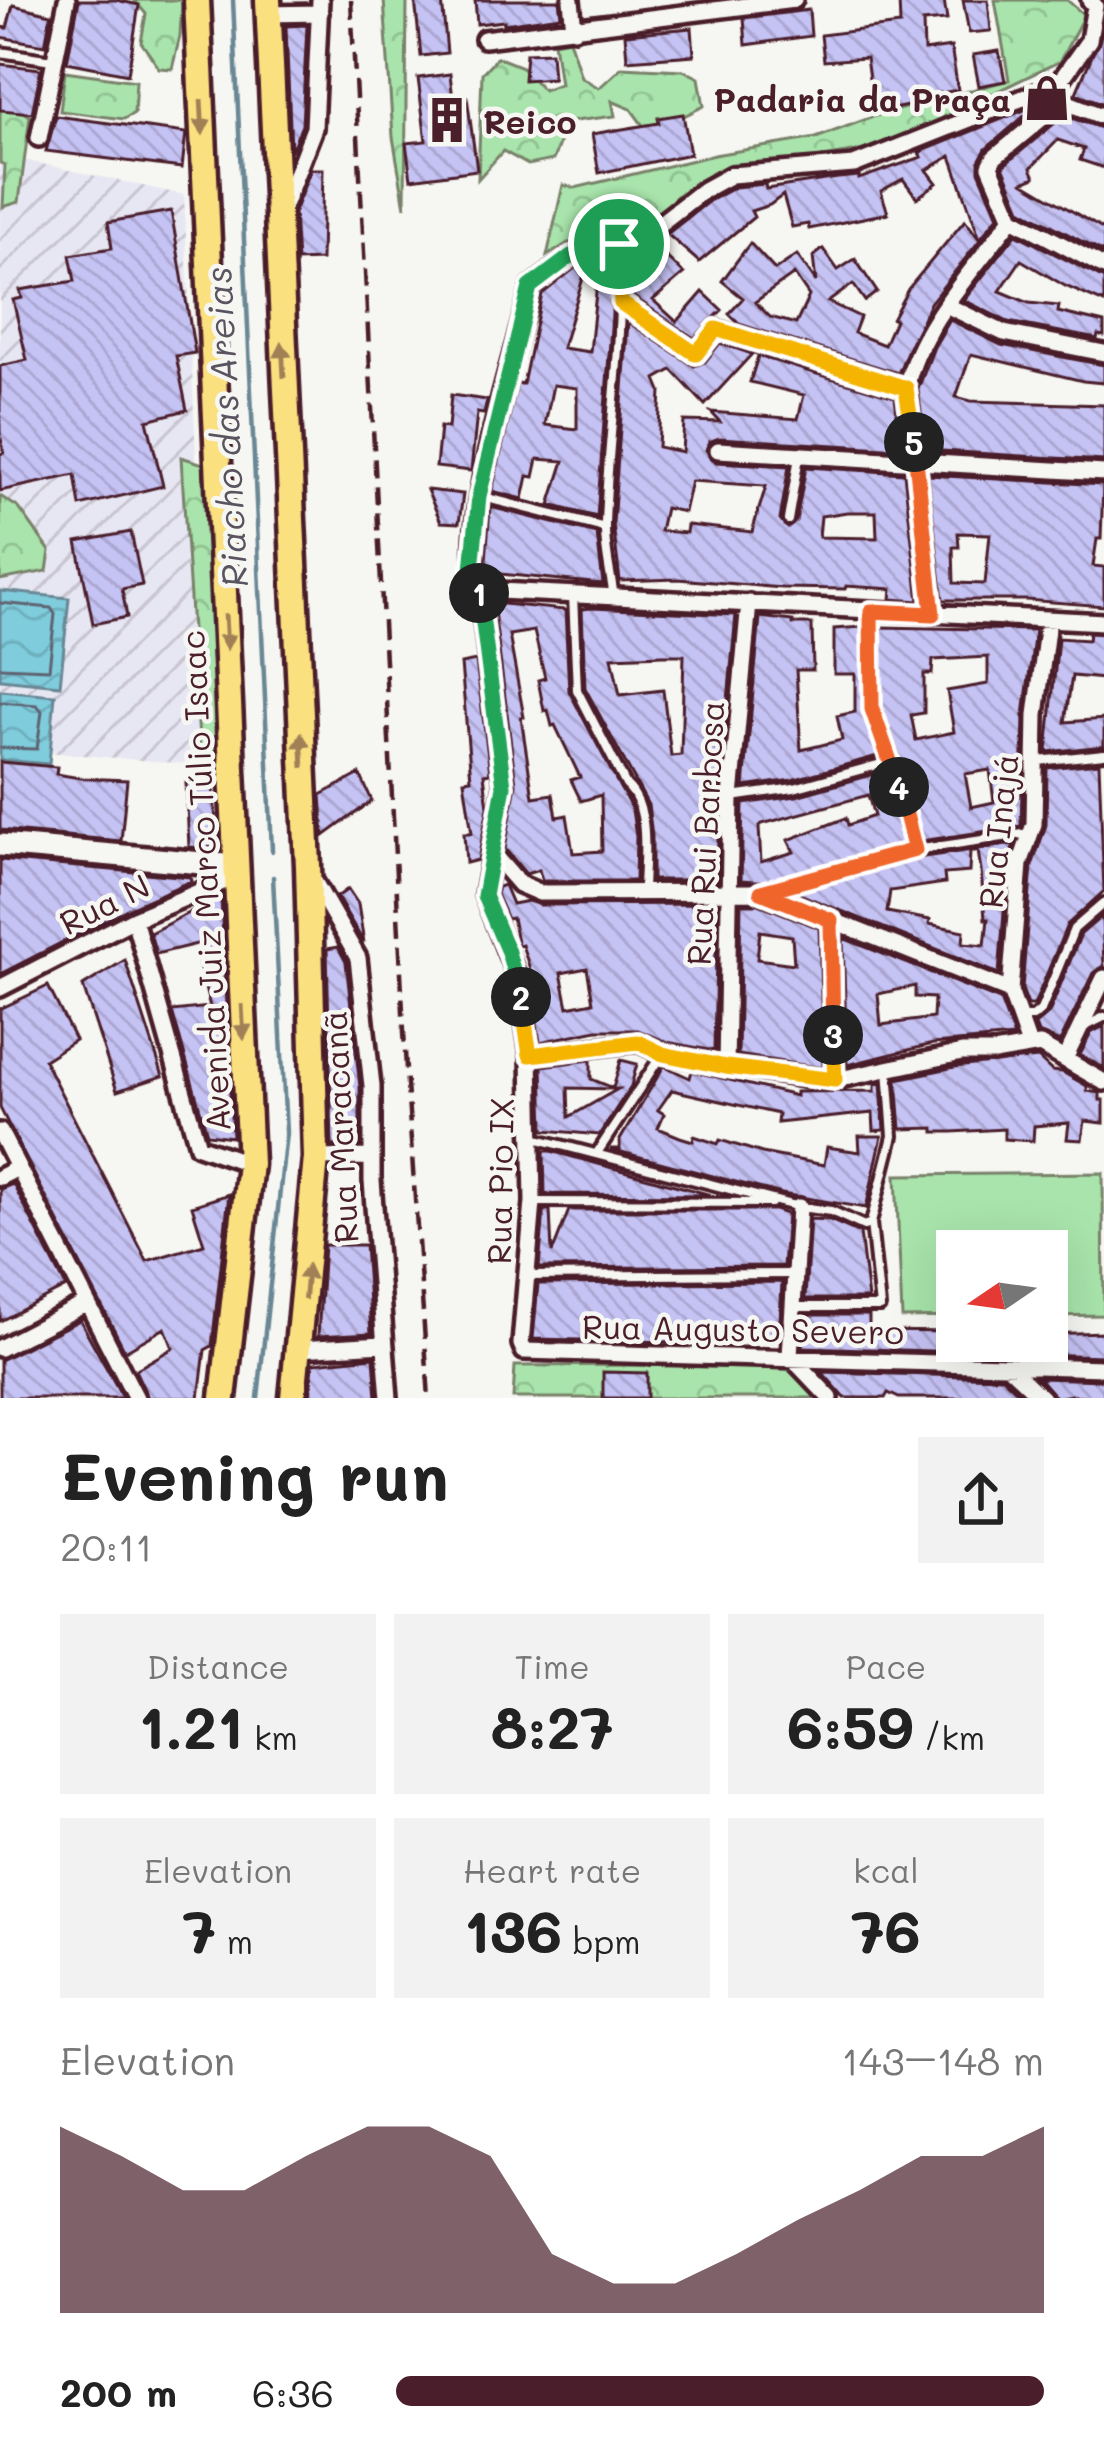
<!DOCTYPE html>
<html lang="en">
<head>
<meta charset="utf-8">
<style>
  body { margin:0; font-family:Mali,sans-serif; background:#f2f2f2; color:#222; height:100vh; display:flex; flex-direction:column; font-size:45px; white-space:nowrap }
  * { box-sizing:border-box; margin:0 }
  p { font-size:39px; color:#767676 }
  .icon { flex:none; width:66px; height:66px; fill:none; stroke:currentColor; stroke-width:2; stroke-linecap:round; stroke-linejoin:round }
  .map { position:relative; height:1398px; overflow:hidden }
  .side { display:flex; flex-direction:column; background:#fff; flex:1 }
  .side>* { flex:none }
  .needle { width:78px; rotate:257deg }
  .fabs { position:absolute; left:936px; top:1230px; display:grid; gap:24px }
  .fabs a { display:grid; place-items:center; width:132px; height:132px; border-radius:0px; background:#fff; box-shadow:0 12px 48px #0002; font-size:60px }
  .pin { position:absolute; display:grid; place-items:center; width:102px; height:102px; color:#fff; margin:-51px; border:6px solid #fff; border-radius:50%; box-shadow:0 3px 12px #0007 }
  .km { position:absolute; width:60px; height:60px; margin:-30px; border-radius:50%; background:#222; color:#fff; font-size:33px; line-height:60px; text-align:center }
  .round { display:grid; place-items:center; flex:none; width:126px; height:126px; border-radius:0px; background:#f2f2f2 }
  .head { display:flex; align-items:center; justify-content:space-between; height:204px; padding:0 60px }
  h1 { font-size:66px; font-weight:700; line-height:90px }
  .metrics { display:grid; grid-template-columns:repeat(3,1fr); gap:18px; height:204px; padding:12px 60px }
  .metrics div { display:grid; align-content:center; border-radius:0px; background:#f2f2f2; text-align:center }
  .metrics b { font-size:60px; font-weight:700 }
  .metrics small { font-size:33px; font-weight:400 }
  .metrics p { font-size:33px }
  .chart { height:336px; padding:24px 60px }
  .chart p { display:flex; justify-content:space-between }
  .chart svg { width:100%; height:216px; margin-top:12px; fill:#4a1f2b; opacity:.7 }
  ul { padding:0 60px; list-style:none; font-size:39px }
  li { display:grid; grid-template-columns:192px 144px 1fr; align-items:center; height:90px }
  li i { height:30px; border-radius:15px; background:#4a1f2b }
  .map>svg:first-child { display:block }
  .industrial { fill:url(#industrial-furrows) }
  .grass { fill:#a8e4ab; stroke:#79826b; stroke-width:3 }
  .forest { fill:url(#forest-crowns); stroke:#79826b; stroke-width:3 }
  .water { fill:url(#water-waves); stroke:#698795; stroke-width:3 }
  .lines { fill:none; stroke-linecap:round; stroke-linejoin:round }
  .shore { stroke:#5f6472; stroke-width:3 }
  .stream { stroke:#698795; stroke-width:4.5 }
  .building { fill:url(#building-back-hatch); stroke:#4a1f2b; stroke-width:3; fill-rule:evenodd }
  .lane-casing { stroke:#4a1f2b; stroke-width:16 }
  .street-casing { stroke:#4a1f2b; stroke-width:24 }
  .secondary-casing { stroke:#4a1f2b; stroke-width:30 }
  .primary-casing { stroke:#4a1f2b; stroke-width:33 }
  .lane { stroke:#f6f6f2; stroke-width:8 }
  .street { stroke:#f6f6f2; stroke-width:15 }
  .secondary { stroke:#f6f6f2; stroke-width:21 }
  .primary { stroke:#fbe080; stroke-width:24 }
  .rail { stroke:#4a1f2b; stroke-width:4.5; stroke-dasharray:18 9; stroke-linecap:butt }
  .oneway { fill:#a28056 }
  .split-1-casing { stroke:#fff; stroke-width:24 }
  .split-2-casing { stroke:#fff; stroke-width:24 }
  .split-3-casing { stroke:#fff; stroke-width:24 }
  .split-4-casing { stroke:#fff; stroke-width:24 }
  .split-5-casing { stroke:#fff; stroke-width:24 }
  .split-6-casing { stroke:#fff; stroke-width:24 }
  .split-1 { stroke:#22a559; stroke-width:15 }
  .split-2 { stroke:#22a559; stroke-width:15 }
  .split-3 { stroke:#f5b400; stroke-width:15 }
  .split-4 { stroke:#f0652b; stroke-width:15 }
  .split-5 { stroke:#f0652b; stroke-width:15 }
  .split-6 { stroke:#f5b400; stroke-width:15 }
  .labels { text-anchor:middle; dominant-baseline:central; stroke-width:9; stroke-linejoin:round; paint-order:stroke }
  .poi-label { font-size:33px; font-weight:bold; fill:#4a1f2b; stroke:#f6f6f2; text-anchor:end }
  .street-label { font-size:33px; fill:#4a1f2b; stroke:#f6f6f2 }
  .water-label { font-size:36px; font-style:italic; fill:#5a5360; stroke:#f6f6f2 }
</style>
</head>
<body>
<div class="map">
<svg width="1104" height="1398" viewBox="0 0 1104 1398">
  <defs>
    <pattern id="industrial-furrows" width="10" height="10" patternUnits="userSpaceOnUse" patternTransform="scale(3)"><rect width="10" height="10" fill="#e7e6f3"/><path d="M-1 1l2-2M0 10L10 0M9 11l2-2" fill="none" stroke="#c8c5d0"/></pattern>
    <pattern id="forest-crowns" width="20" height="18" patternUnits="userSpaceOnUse" patternTransform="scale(3)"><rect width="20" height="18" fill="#a8e4ab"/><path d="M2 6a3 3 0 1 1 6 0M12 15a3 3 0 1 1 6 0" fill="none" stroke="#92c393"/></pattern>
    <pattern id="water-waves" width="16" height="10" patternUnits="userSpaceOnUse" patternTransform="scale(3)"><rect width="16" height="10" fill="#7eccdc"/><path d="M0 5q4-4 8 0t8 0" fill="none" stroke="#6eafbd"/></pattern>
    <pattern id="building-back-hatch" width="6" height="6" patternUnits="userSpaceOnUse" patternTransform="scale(3)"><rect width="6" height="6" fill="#c5c2f4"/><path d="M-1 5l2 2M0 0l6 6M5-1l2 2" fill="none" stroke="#aba6d1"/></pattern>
  </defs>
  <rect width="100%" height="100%" fill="#f6f6f2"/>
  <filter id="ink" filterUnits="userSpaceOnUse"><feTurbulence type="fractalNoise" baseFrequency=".00833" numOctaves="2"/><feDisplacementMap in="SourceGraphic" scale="24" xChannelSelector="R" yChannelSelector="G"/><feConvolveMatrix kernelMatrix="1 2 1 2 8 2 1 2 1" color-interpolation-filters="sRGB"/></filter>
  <g filter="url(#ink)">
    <path class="industrial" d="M0,155L184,195L210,766L0,748Z"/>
    <path class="grass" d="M1103,1173L1104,1315L1047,1316V1251H957V1317L902,1318L896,1175Z"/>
    <path class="forest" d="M134,0H182L180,36L172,69L159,68L141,42L146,14Z
      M384,0H407L405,207L393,137Z
      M995,0H1067L1084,15L1060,61L882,147L799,161L729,165L679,194L654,218L627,234L568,243L547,256L563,185L575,188L714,155L816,138L875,116L1009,80Z
      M569,39L581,77L599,88L622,67L683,70L699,78L704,106L682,117L658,146L631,109L612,101L615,116L567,122L553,160L528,165L503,151L478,179L482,73L497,57L522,67L543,90L560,84L554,42Z
      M65,71L136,81L134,113L124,119L60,111Z
      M0,96L30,116L19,202L3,207L5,165L0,163Z
      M181,457L207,465L218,765L200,755Z
      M0,496L19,508L50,551L47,571L0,580Z
      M785,1364L820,1398H513L515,1366Z"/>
    <path class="water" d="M0,591L69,598L60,685L0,679Z
      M0,690L55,695L49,764L0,760Z"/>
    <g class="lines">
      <path class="shore" d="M0,603L51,608L55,614L49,669L0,667
        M0,702L37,705L42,711L37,749L0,748"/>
      <path class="stream" d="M233,0L272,851
        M258,1398L286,1133L273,877"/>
    </g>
    <path class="building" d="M79,0H116L139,5L128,74L67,62Z
      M415,0H442L447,53L421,56Z
      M475,0H559L561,16L504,24V21L477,24Z
      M899,0H944L947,20L923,22L924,51L951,47L958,90L935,94L936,100L874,113L866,58L824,61L821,35L900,25Z
      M963,0H988L991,31L969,33Z
      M13,5L51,14L45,45L0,37V27L7,28Z
      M809,10L811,36L746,45L744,18Z
      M307,25L302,125L291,151L286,26Z
      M692,28L694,55L627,60L625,34Z
      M1104,28V104L1076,93Z
      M999,51L1005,81L979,86L973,55Z
      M551,52L553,78L524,80L526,53Z
      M0,64L41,69L32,113L0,110Z
      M450,74L453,99L467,97L477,170L411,179L406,143L426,141L418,78Z
      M1037,105L986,149L979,161V171L998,216L980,239L951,156L927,170L937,183L917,198L903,179L881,191L888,213L809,229L808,224L792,227L783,195L770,205L751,211L754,217L699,262L667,234L709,201L735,187L765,184L766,189L838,178L859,176V179L922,157L919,153L925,150Z
      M683,114L690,154L599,173L592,134L659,123L658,118Z
      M1060,114L1104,129V168L1080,160L1084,149L1058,140L1031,168L1035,177L1023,182L1104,230V253L1021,209L1003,166L1055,123Z
      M56,116L186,133L182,168L46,151Z
      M311,169H323L321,260L297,261L294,212Z
      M171,211L195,353L176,356L187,410L147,420L163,486L80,506L75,475L0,491V454L4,453L0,433V366L27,360L13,300L22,298L20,290L75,281L70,255L112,248L108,222Z
      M965,220L980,240L930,303L898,373L739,324L729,314L743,298L722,281L750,243L775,270L797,255L816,282L813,257L823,249L838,270L855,259L877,292L865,301L853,284L828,302L860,317L854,333L884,345L895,320L892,319L908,289ZM794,274L809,296L796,324L770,317L755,302Z
      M1016,234L1104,279V303L1065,286L1021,260L1000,291L1029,303L1059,306L1058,312L1104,323V336L1098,335L1097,339L1008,322L964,300Z
      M654,245L684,274L653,300L677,322L703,292L722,310L694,338L628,293V267Z
      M602,261L612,274V314L597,517L550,505L564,461L538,459L534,477L528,476L523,499L492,491L517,384H523L542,294L576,267L587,265L562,348L590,352L599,262ZM553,385L577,388V429L545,425Z
      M950,320L1001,345L1104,365V383L1083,381L971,354L956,397L971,401L1104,405V461L926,450L918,389L934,347Z
      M628,322L694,366L705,362L720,343L752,354L705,405L672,370L656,379L661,391L658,447L682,452L684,421L720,422L711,412L798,419L804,395L750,382L758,356L895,397L901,449L719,438L709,442L706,450L716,462L789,466L780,520L788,528L796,521L806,467L904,473L919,601L891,599L892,589L846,586L845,589L782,588L678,579L620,581L613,524ZM691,481L766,486L752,532L687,525L686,533L660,531L665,508L684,512ZM847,512H876L877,538L819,537L821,516Z
      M451,395L487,400L484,414L477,413L471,471L436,467L440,427L448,428Z
      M928,475L1103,485L1101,539H1097L1093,566L1104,567V606L1026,600H943ZM958,533L990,534L985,584L954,583L953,547H959Z
      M427,490L463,494L459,523L441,522Z
      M490,507L597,534L603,584L491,573L486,561Z
      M131,532L142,585L122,589L127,617L93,624L77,542Z
      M493,603L565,610L569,691L632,810L636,836L635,881H542L539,870L526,874L505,849L516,784ZM534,631L545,678L538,680L544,711L548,710L552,726L555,725L580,777L571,780L581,801L601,795L602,851L573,853L567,815L557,817L553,794L533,797L521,717H524L509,635Z
      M592,608L736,615L719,796L717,880H652V835L648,805L585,688L582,609ZM663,655H684L681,755L671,756L663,690L620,695L612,657Z
      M760,617L793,621V624H812L813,670H796L801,750L842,740L837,716L855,712V674H834V629L863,627L865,710L881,755L792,780L744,787Z
      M880,627L1035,630L1024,715L1021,826L921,841L900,759L881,707ZM988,657V684L947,691L954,732L916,740L911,715L924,713V674H932L933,660ZM990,770L994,802L971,807L965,774Z
      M1089,633L1104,634V679L1072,676L1065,722L1104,719V746L1047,752L1058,638L1088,640Z
      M476,661L490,773L484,774L488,807L478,860L466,863L464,833H472L464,780L471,779L461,664Z
      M0,762L57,767L56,774L80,778L127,780L121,841L0,830Z
      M1099,763L1104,891L1067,925L1034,1005H1028L1022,989L1032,866L1046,825L1047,768Z
      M886,771L905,844L771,882L741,880L743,804L796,796ZM868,795L874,816L848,825L846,818L788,840L794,852L761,862L759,827L762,824Z
      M360,774L372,801L324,836L321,795Z
      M186,783H213L218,848L189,847Z
      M1014,844L1008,863L999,974L794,892L917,858ZM970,851H978L981,871L985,919H988L985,945L963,943L964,931L929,924L930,920L887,912L890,891L945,883L944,874L969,872Z
      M0,860L190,877L191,881L129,908L0,974Z
      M504,885L512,904L528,901L540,905L717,904L714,1051L667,1042L638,1030H597L540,1042L535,1011L539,1010L529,966L522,945L518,946L512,918L507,919L496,894L498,887ZM587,968L593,1002L568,1007L561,973Z
      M348,889L358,904L364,943L337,897Z
      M221,896V897L232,1137L207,1134L172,1011L210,1007L199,965L201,943L156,954L150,933Z
      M741,904H759L819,928L823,1068L738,1055ZM760,931L792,936L794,964L757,959Z
      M1102,916L1104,966L1093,973L1060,1042L1038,1033L1035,1025L1049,1013L1081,934Z
      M843,938L1000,1000L1014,1037L933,1044L847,1065ZM915,986V997L934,998L933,1018L881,1025L878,994Z
      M338,947L346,962L360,1087V1145L332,1146L327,949Z
      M125,960L163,1076L117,1091L83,986Z
      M48,986L75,1040L44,1060L147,1261L204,1244L192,1206L229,1194L212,1346L205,1350L199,1398H148L135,1370L173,1348L165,1328L125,1351L0,1108V1009Z
      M1104,1026V1068L1080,1055L1091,1033Z
      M1038,1058L1052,1071L1062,1072L1087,1086V1091L1100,1093V1100H1104V1123L1085,1121L1082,1140L1067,1139L1069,1123L1034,1126L1033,1141L1004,1139V1129L952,1132H934V1128L901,1129L897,1079L955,1067Z
      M591,1060V1079L613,1088L621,1060L637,1064L631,1086L599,1135L544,1130L542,1066ZM568,1088L613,1089H618L569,1117Z
      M664,1066L690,1078L692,1071L796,1096V1092L875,1091V1084L881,1083L884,1130L874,1131L873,1113L777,1123L778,1114L672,1090L658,1110L664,1114L658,1128L680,1137L693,1141L694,1136L718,1144L720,1140L762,1153L824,1165L827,1147L860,1152L859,1136H882L866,1208L782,1194L610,1149H620V1140Z
      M544,1151H551L711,1195L545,1194Z
      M13,1184L66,1287L0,1321V1189Z
      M544,1210H550L552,1253L569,1210H775L787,1214L783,1266L539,1268Z
      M810,1219L830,1220L860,1233L868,1299H805Z
      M324,1245H365L371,1333L318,1336Z
      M782,1282L779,1339L734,1338V1343H723L533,1339L538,1284Z
      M804,1315H869V1331L957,1332V1341H1047V1334L1104,1332V1356L1006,1353L1001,1349L997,1353L803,1347Z
      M80,1320L123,1398H0V1360Z
      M374,1357L377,1398H310L313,1363Z
      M603,1372L647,1373V1398H603Z
      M822,1372L1002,1377L1024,1398H899L888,1393L885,1398H845Z
      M1039,1378L1104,1380V1398L1071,1395L1056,1398Z"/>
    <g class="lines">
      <defs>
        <path id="lane" d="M0,52L52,60
          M479,496L605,528
          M788,520L799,457
          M573,595L577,690L626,785C652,808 643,860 643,893
          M614,598C611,574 604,548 605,524C608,430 625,338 619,244
          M871,612L873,709L892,761L915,850
          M1038,761L1104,754
          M732,797L794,788L892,761
          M764,892L915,850L1030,833
          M1021,1017H1033L1041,1010L1074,929L1104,903
          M1084,1027L1104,1017
          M534,1138L799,1207L831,1211L864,1226L871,1223L893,1136L888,1069
          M597,1153L662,1054
          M534,1202L771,1203
          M527,1276L793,1274
          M794,1307H880L871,1223"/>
        <path id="street" d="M571,0L574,29
          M1090,0L1095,6L1089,40L1058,84L854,165L731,175L702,191L640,239L571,256L531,287C514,356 456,529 479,590L504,786L484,895L519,982L530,1055L533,1202L521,1344L524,1351L1104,1368
          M268,14L320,13
          M484,39L794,0
          M1058,84L1047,114L994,158L990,166L1012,218L1104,267
          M1058,84L1063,101L1104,117
          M39,138L67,0
          M281,213L314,128L320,0
          M621,303L696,354L716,329L813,362L906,388
          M948,306L1004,333L1104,353
          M718,450L1104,473
          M479,590L1104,622
          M933,614L906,388C920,324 974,270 1012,218
          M491,852L519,884L540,893L761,892L1010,991
          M314,881L358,958L372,1086V1181L389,1398
          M134,919L198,1146L250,1164
          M831,919L835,1080
          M0,988L134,919L237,876
          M1029,1045L1010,991L1020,864L1034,824L1036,715L1048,621
          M530,1055L638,1042L663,1054L814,1080H835L962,1053H994L1040,1045L1104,1082
          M1065,1059L1104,978
          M726,1067L731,797L749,603
          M0,1132L136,1398
          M316,1158L372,1157
          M0,1177L18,1168
          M799,1207L790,1356L830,1398
          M0,1348L87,1303
          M299,1349L383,1344
          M1007,1365L1042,1398"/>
        <path id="secondary" d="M0,845L236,866"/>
        <path id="primary" d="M197,0L250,1164L223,1398
          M268,0L308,866L316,1158L293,1398"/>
      </defs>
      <use href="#lane" class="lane-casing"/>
      <use href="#street" class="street-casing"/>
      <use href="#secondary" class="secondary-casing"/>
      <use href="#primary" class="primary-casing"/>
      <use href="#lane" class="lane"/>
      <use href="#street" class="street"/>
      <use href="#secondary" class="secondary"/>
      <use href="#primary" class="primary"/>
      <path class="rail" d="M351,0L406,1070L429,1398"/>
    </g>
    <defs><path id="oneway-solid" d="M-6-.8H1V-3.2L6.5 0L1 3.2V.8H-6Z" transform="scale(3)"/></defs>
    <g class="oneway">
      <use href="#oneway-solid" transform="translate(202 117) rotate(87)"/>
      <use href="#oneway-solid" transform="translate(283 360) rotate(-93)"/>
      <use href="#oneway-solid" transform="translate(226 632) rotate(87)"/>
      <use href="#oneway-solid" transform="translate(302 750) rotate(-93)"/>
      <use href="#oneway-solid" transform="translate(243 1022) rotate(87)"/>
      <use href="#oneway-solid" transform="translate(306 1282) rotate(-85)"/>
    </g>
  </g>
  <g class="lines" filter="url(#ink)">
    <defs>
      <path id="split-1" d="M479,593L472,570L479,496L530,287L571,256L619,244"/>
      <path id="split-2" d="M479,593L504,786L484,896L508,952L521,997"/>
      <path id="split-3" d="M521,997L530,1055L638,1042L663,1054L726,1067L835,1080L833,1035"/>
      <path id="split-4" d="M833,1035L831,920L761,892L915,850L899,787"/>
      <path id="split-5" d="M899,787L872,709L871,611L933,614L914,442"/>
      <path id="split-6" d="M619,244L621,303L696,354L716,329L906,388L914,442"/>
    </defs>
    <use href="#split-1" class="split-1-casing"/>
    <use href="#split-2" class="split-2-casing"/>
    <use href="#split-3" class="split-3-casing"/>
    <use href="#split-4" class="split-4-casing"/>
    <use href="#split-5" class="split-5-casing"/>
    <use href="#split-6" class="split-6-casing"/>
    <use href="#split-1" class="split-1"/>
    <use href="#split-2" class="split-2"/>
    <use href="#split-3" class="split-3"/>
    <use href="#split-4" class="split-4"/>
    <use href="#split-5" class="split-5"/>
    <use href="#split-6" class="split-6"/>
  </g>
  <defs>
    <symbol id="shop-bare" viewBox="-9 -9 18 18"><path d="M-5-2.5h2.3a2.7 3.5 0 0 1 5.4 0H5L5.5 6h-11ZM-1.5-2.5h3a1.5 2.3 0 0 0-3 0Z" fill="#4a1f2b" stroke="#f6f6f2" stroke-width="2.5" paint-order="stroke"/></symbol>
    <symbol id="building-bare" viewBox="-9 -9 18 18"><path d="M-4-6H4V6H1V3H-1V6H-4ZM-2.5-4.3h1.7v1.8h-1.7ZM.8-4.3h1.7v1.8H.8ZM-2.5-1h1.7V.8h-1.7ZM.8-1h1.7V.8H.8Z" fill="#4a1f2b" stroke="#f6f6f2" stroke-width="2.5" paint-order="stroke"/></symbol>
  </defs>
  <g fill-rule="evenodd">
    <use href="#shop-bare" x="1014" y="65" width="66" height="66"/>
    <use href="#building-bare" x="414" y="87" width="66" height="66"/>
  </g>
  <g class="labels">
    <g class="poi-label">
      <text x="1011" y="98">Padaria da Praça</text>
      <text x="483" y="120" text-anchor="start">Reico</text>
    </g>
    <g class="street-label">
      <text transform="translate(997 831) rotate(-84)">Rua Inajá</text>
      <text transform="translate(704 833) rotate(-87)">Rua Rui Barbosa</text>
      <text transform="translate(204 881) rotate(-93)">Avenida Juiz Marco Túlio Isaac</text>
      <text transform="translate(104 903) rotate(-26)">Rua N</text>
      <text transform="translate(339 1127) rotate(-93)">Rua Maracanã</text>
      <text transform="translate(499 1181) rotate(-89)">Rua Pio IX</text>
      <text transform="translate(743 1328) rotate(1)">Rua Augusto Severo</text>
    </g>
    <g class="water-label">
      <text transform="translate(225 427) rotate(-93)">Riacho das Areias</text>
    </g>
  </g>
</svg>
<div class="fabs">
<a><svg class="needle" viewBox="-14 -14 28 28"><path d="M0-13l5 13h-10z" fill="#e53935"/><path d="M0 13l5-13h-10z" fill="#767676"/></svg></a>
</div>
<div class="pin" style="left:619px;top:244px;background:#1e9e55"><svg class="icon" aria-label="arrive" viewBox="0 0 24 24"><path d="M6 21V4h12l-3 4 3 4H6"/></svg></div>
<b class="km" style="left:479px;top:593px">1</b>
<b class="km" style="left:521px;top:997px">2</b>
<b class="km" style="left:833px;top:1035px">3</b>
<b class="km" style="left:899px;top:787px">4</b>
<b class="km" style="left:914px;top:442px">5</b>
</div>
<section class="side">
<div class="head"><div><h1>Evening run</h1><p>20:11</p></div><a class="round"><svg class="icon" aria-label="share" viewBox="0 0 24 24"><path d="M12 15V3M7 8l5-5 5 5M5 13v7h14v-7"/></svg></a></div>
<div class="metrics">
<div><p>Distance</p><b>1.21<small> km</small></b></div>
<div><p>Time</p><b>8:27</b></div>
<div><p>Pace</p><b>6:59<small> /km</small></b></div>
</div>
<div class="metrics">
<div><p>Elevation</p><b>7<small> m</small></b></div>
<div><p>Heart rate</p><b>136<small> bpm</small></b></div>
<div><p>kcal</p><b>76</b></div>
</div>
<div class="chart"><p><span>Elevation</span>143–148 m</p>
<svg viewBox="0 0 160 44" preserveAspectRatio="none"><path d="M0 44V6L10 12L20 19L30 19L40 12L50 6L60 6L70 12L80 32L90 38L100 38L110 32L120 25L130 19L140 12L150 12L160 6V44z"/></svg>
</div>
<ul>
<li><b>200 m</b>6:36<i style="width:100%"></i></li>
</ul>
</section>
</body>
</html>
